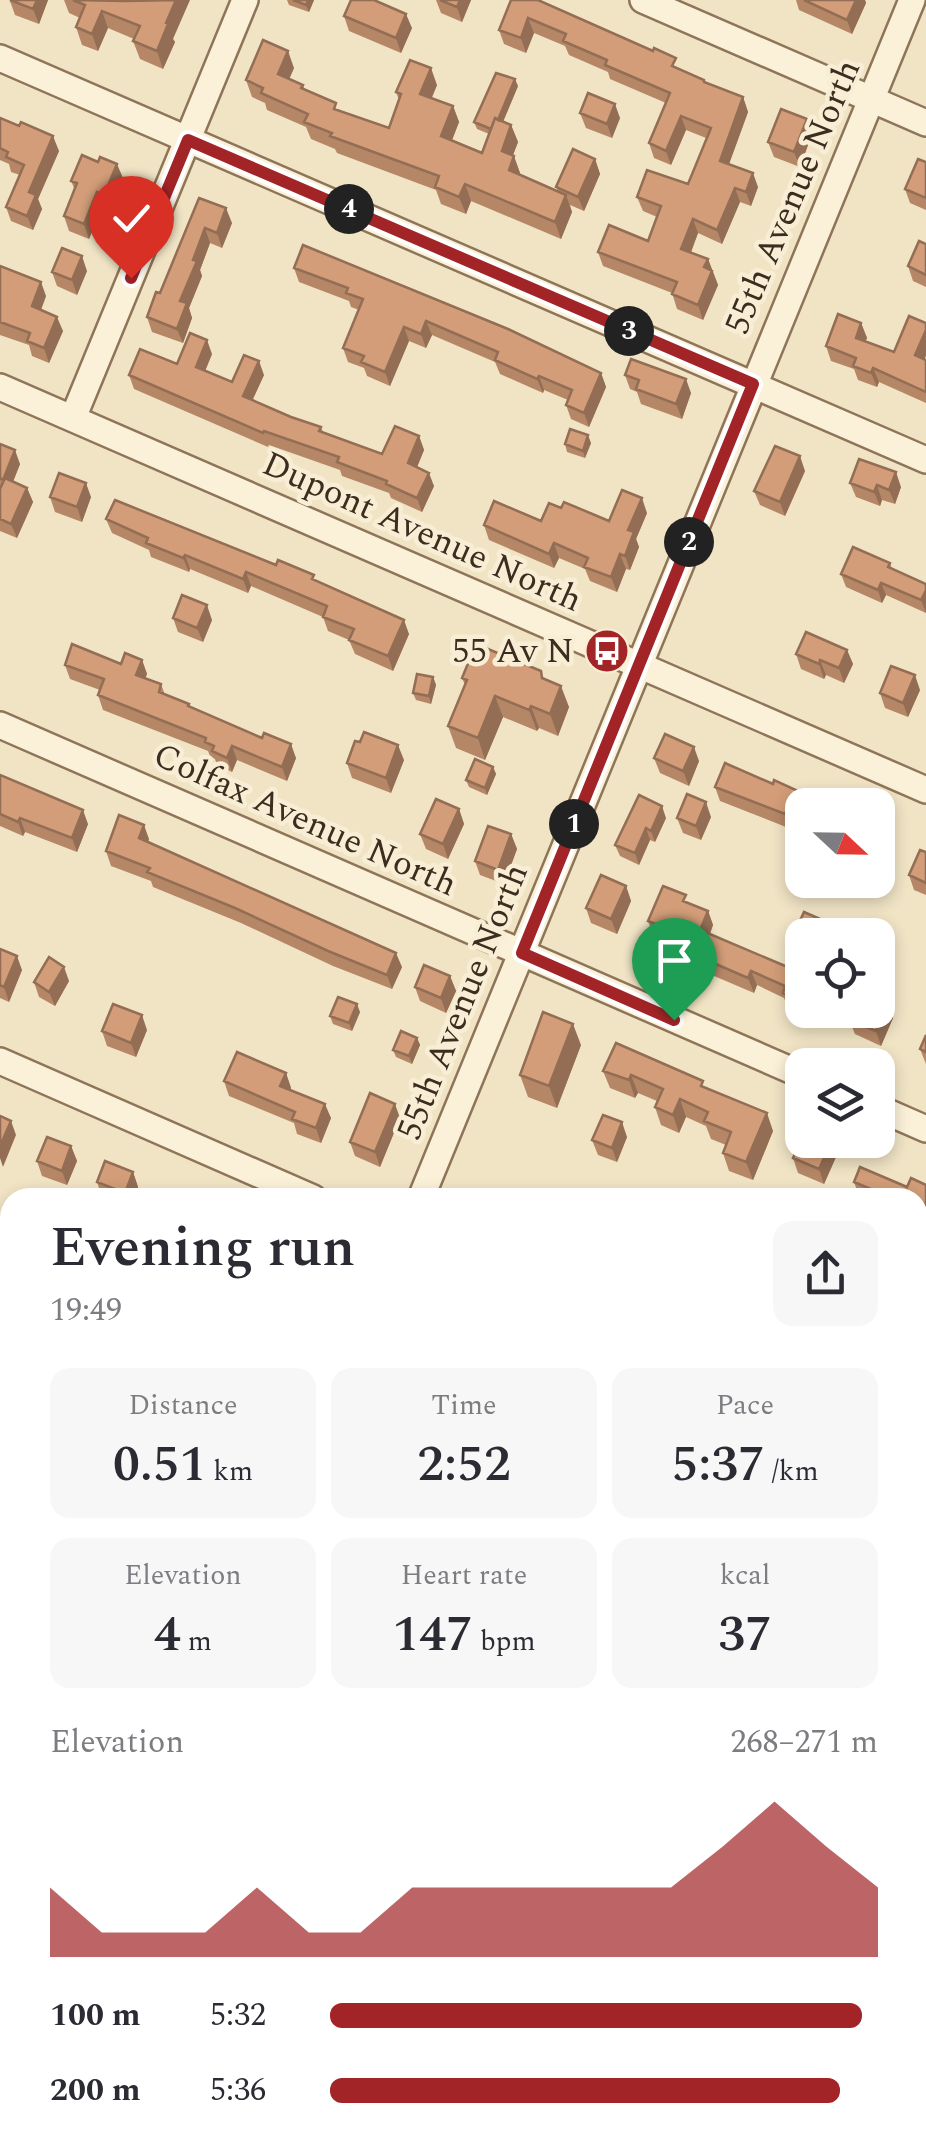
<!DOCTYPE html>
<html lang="en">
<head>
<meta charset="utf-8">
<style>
  body { margin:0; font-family:Spectral,serif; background:#f7f7f7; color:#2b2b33; height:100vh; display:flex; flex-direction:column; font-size:38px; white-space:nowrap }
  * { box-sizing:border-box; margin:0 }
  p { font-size:32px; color:#7c7c81 }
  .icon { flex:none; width:55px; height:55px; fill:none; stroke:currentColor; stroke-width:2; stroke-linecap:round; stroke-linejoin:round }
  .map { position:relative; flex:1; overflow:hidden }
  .drawer { position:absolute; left:0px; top:1188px; width:928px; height:962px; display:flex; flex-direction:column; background:#fff; border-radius:30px 30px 0 0; box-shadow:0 5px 15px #0003 }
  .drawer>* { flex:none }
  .needle { width:65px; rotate:112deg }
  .fabs { position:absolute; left:785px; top:788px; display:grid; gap:20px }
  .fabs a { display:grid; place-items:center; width:110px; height:110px; border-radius:20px; background:#fff; box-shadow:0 5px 15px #0003; font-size:50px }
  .pin { position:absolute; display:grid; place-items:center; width:85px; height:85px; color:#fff; margin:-102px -42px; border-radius:50% 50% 50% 0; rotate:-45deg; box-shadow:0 0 10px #0007 }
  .pin .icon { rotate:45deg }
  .km { position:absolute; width:50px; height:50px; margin:-25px; border-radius:50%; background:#222; color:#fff; font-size:28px; line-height:50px; text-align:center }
  .round { display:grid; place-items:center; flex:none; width:105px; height:105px; border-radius:20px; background:#f7f7f7 }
  .head { display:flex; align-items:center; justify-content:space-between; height:170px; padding:0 50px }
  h1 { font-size:55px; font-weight:600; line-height:75px }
  .metrics { display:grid; grid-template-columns:repeat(3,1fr); gap:15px; height:170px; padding:10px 50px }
  .metrics div { display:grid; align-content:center; border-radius:20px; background:#f7f7f7; text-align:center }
  .metrics b { font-size:50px; font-weight:600 }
  .metrics small { font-size:28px; font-weight:400 }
  .metrics p { font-size:28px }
  .chart { height:280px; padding:20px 50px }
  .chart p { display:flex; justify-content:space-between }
  .chart svg { width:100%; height:180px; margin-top:10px; fill:#a22426; opacity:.7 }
  ul { padding:0 50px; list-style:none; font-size:32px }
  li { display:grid; grid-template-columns:160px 120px 1fr; align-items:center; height:75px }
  li i { height:25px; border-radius:12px; background:#a22426 }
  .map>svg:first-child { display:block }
  .green { fill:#cad197 }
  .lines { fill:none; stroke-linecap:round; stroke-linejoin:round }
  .minor-casing { stroke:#8e7559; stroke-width:30 }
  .minor { stroke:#fbf1d9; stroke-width:25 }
  .wall { fill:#b58767 }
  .shaded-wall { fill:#936e54 }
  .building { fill:#d29d78; stroke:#936e54; stroke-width:2.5 }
  .route-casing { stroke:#fff; stroke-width:20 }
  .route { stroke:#a22426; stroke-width:12 }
  .labels { text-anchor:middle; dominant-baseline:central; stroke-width:9; stroke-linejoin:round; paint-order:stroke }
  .street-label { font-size:35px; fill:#3d2d1e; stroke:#f8eed5 }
  .poi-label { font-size:35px; fill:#3d2d1e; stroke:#f8eed5; text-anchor:end }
</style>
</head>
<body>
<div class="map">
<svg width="926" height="2149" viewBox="0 0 926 2149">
  <rect width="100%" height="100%" fill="#f1e4c5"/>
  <path class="green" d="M0,1250L10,1255V1554L0,1549Z"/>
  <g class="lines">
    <defs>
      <path id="minor" d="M643,0L926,123
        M0,58L926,460
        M0,387L926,790
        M73,418L245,0
        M0,725L802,1075
        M0,1061L313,1198
        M878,1108L926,1129
        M421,1198L912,0
        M918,1461L926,1464
        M918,1606L926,1586
        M0,1733L10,1738
        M918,1797L926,1800
        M0,2021L10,2022
        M918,2133L926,2137
        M695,2149L699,2140"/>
    </defs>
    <use href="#minor" class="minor-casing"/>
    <use href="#minor" class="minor"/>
  </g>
  <path class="wall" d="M48,0L39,24L15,15L10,1Z
    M64,0H123L173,39L175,42L163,69L140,59L133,41L134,39L108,28L98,51L82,45L76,27L80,18L69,13Z
    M287,0H314L309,12L289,5Z
    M436,0H471L462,22L441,13Z
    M796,0H865L866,3L852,34L799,10Z
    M541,1L680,70L704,80L705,83L743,97L748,112L729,164L758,187L751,206L740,202L722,244L698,233L691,252L708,259L718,285L703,320L677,309L672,293L603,266L598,252L648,241L657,217L643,211L637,197L688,184L706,138L686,130L671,165L654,158L649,143L666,103L610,79L608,72L569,55L565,46L534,33L526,53L504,44L499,30Z
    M344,16L412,28L401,53L349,31Z
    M294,68L289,79L303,85L305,90L339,110L389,128L399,100L396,92L437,85L432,98L453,106L459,122L452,140L482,153L489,134L477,129L474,122L518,86L503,122L511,125L518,142L513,155L520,173L519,175L558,191L556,187L595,159L600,174L584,211L570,205L572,212L561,239L471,201L466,214L441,204L436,190L337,153L335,149L311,139L306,127L267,110L265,103L252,97L246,80Z
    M580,113L620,118L612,138L586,128Z
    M0,118L59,151L38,199L42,209L33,230L11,221L6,207L20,175L11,172L9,164L0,160Z
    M812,134L800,167L774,157L768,142Z
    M926,162V210L910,203L905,189Z
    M123,178L110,209L103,206L89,239L69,231L64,216L75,190L71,181Z
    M199,198L232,223L222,248L210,243L200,270L202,276L189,308L192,318L183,343L152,332L147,317L160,293Z
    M926,244V287L913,281L908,266Z
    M0,266L46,296L41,310L63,331L49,363L32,356L29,345L0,335Z
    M294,268L601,373L606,387L589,427L571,419L566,405L568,400L544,390L543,393L500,374L495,362L432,335L426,348L409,341L390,386L367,376L364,368L348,362L343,348L359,310L351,307L349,301L299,282Z
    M87,271L77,295L57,286L52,272Z
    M861,323L867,338L865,341L894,352L926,360V403L879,382L877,387L858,380L854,369L831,361L826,346Z
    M212,354L205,371L232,382L264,375L252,400L291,417L321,427L323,432L382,454L419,436L424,450L417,467L434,486L422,512L391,498L389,493L342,476L340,470L269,445L268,447L134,389L129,375Z
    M625,375L691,393L682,419L641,404L637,392L630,389Z
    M591,443L585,458L567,452L565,444Z
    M0,444L20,464L13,482L27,488L33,502L17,538L0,531Z
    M805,471L785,516L760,505L754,491Z
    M850,483L901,487L895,504L882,500L880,506L856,497Z
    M50,497H91L82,522L55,512Z
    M561,508L609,521L647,513L636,539L639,547L630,570L626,569L617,592L590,581L585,569L559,558L554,568L489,540L484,525L541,521Z
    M106,519L316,581L409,634L393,671L355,654L349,640L328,631L323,617L251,586L248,593L190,569L189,572L151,557L149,550L112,533Z
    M890,563L892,569L926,584V613L886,595L882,603L846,587L841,574Z
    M173,618L212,620L203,642L178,632Z
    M847,650L853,664L844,683L826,675L824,679L801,669L796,654Z
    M142,660L147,674L145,678L161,684L165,695L189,704L191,708L296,758L287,781L237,760L232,772L217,765L215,759L210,756L208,751L103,710L98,695L100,690L70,679L65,665L121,664Z
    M541,671L544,679L569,707L558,736L539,728L537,731L503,717L485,760L456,748L448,726L465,685L462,678Z
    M433,677L436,685L431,704L416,700L413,693Z
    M920,690L908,717L885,708L880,693Z
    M654,758L699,761L689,786L660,773Z
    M404,760L391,793L352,778L347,763Z
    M493,767L496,774L487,795L469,787L466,780Z
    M0,775L88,824L77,852L25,832L23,836L0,826Z
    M773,784L796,790L801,805L791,829L720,801L715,787Z
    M459,809L464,824L448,859L426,849L420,834Z
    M711,817L701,840L683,833L677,818Z
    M666,818L655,842L650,840L639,865L620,856L615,845Z
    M511,834L517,849L504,884L480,875L475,861Z
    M802,836V872L794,868L790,857Z
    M149,839L148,842L402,967L392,989L333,966L241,923L153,887L151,881L111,866L106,851Z
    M926,852V895L914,890L909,875Z
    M626,886L631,901L617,934L591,923L586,908Z
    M688,903L708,911L713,925L710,934L797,971L799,977L802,978V1010H822L817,1020L788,1008L784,998L757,985L754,993L700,970L695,955L698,947L678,939L676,945L653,935L648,921Z
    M823,926L802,935V944L797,942L794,934Z
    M0,949L22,970L9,1002L0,998Z
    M450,976L456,991L446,1013L420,1001L415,987Z
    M69,981L55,1006L39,997L34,982Z
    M835,1010H878L893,1018L881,1046L855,1034L849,1020L837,1015Z
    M360,1012L352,1031L333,1024L330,1016Z
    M147,1030L136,1057L107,1046L102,1031Z
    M926,1035V1064L920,1049Z
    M417,1038L420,1045L412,1064L396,1057L393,1050Z
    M581,1045L557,1108L528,1097L520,1075Z
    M603,1071L705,1087L773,1131L753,1180L729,1171L723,1153L726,1145L711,1139L706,1126L686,1117L679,1133L661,1125L655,1107L657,1101L638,1093L635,1098L610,1088Z
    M286,1073L291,1088L290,1090L331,1118L321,1143L297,1134L294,1123L229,1096L224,1081Z
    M400,1118L380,1167L355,1156L350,1142Z
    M627,1137L617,1162L598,1155L592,1140Z
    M831,1142L836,1157L824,1184L798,1173L793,1158Z
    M71,1146L77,1161L67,1185L42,1176L37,1161Z
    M133,1172L138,1187L134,1198L102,1197L97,1182Z
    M854,1182L907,1187L926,1185V1230L918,1226V1198H862L859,1196Z
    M918,1355L926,1359V1397L918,1393Z
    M0,1547L10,1551L9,1596L0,1592Z
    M926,1699V1729L920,1713Z
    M0,1792L10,1796V1840L7,1834L0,1831Z
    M10,1848V1889L5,1887L0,1873Z
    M918,1850L926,1854V1894L918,1890Z
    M926,1899V1932L919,1916Z
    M0,1922L10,1926V1962L0,1958Z
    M918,2030L926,2034V2075L918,2071Z"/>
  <path class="shaded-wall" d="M37,0H48L39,24L33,9Z
    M176,0H190L173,39L175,42L163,69L157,51L166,23Z
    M308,0H314L309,12L306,5Z
    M460,0H471L462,22L457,7Z
    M856,0H865L866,3L852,34L847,20Z
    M102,11L108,28L98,51L92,34Z
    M406,14L412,28L401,53L396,38Z
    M528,18L534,33L526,53L521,38Z
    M288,51L294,68L284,91L278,74Z
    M431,68L437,85L426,110L420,94Z
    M515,79L518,86L496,138L493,130Z
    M743,97L748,112L725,175L720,161Z
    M615,104L620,118L612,138L607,124Z
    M453,106L459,122L447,153L441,136Z
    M681,116L686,130L671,165L666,151Z
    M807,119L812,134L800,167L794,152Z
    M511,125L518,142L508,168L502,151Z
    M53,136L59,151L38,199L42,209L33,230L27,216L29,192Z
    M514,156L520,173L515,187L509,170Z
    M595,159L600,174L584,211L578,197Z
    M117,164L123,178L110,209L104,195Z
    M753,173L758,187L751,206L746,192Z
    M465,184L471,201L466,214L459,197Z
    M735,188L740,202L722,244L717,230Z
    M97,192L103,206L89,239L84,224Z
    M566,195L572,212L561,239L555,222Z
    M226,208L232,223L222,248L217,233Z
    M693,219L698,233L687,263L681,249Z
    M205,228L210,243L200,270L202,276L189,308L192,318L183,343L177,329L180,301Z
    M82,256L87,271L77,295L72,280Z
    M708,259L718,285L703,320L698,305L704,267Z
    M41,282L46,296L37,320L32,306Z
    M57,317L63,331L49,363L44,348Z
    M426,321L432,335L426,348L421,334Z
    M861,323L867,338L861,352L856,338Z
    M404,327L409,341L390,386L385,372Z
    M926,330V356L920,369L915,355Z
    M207,340L212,354L201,381L196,367Z
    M259,361L264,375L248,410L243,396Z
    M873,368L879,382L877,387L871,373Z
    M601,373L606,387L589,427L584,413Z
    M539,376L544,390L543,393L537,379Z
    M686,379L691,393L682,419L676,404Z
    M588,435L591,443L585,458L583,451Z
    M419,436L424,450L413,477L408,463Z
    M15,450L20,464L8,494L3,480Z
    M800,456L805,471L785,516L780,502Z
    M896,472L901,487L895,504L889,490Z
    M429,473L434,486L422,512L417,498Z
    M86,483L91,497L82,522L77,507Z
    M877,485L882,500L880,506L874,492Z
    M27,488L33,502L17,538L11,524Z
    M642,498L647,513L636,539L639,547L630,570L625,556L628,530Z
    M554,543L559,558L554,568L549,554Z
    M620,554L626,569L617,592L611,577Z
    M185,555L190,569L189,572L183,558Z
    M246,572L251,586L248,593L243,579Z
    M881,583L886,595L882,603L878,590Z
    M926,590V613L921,600Z
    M207,605L212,620L203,642L197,628Z
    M404,620L409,634L393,671L388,656Z
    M847,650L853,664L844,683L839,668Z
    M142,660L147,674L141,689L136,675Z
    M820,660L826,675L824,679L819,664Z
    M915,675L920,690L908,717L903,703Z
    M433,677L436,685L431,704L429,696Z
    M561,686L569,707L558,736L550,714Z
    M495,696L503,717L485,760L478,738Z
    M531,706L539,728L537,731L529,710Z
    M291,744L296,758L287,781L282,767Z
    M398,745L404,760L391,793L386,778Z
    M232,746L237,760L232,772L227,758Z
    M694,747L699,761L689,786L683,771Z
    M493,767L496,774L487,795L485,788Z
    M796,790L801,805L791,829L785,814Z
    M706,802L711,817L701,840L696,826Z
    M662,806L666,818L655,842L651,831Z
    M459,809L464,824L448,859L443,844Z
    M83,810L88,824L77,852L72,838Z
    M20,818L25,832L23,836L18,822Z
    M144,825L149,839L144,852L139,838Z
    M646,828L650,840L639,865L635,853Z
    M886,830L891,845L880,876L878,868V854Z
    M511,834L517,849L504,884L498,870Z
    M626,886L631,901L617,934L611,919Z
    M708,911L713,925L704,949L698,935Z
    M820,919L823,926L819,935H813Z
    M673,925L678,939L676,945L670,930Z
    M396,953L402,967L392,989L387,975Z
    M17,956L22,970L9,1002L4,987Z
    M64,967L69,981L55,1006L49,992Z
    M751,971L757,985L754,993L748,978Z
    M450,976L456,991L446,1013L441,998Z
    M887,1003L893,1018L881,1046L876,1031Z
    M357,1004L360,1012L352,1031L349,1023Z
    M813,1010H822L817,1020Z
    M142,1015L147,1030L136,1057L131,1043Z
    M573,1024L581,1045L557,1108L549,1086Z
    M417,1038L420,1045L412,1064L409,1056Z
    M286,1073L291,1088L286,1101L280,1086Z
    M631,1075L638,1093L635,1098L629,1080Z
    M680,1099L686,1117L679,1133L673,1115Z
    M325,1104L331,1118L321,1143L316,1128Z
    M395,1104L400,1118L380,1167L375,1152Z
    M767,1113L773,1131L753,1180L746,1162Z
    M11,1121L16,1135L3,1167L0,1158V1146Z
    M622,1122L627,1137L617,1162L612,1148Z
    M831,1142L836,1157L824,1184L819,1169Z
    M71,1146L77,1161L67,1185L62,1171Z
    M133,1172L138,1187L134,1198H126L125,1193Z
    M923,1303L926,1311V1322L918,1346V1318Z
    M10,1567V1594L9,1596L4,1582Z
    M6,1630L10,1639V1649L4,1664L0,1652V1646Z
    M568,2140H573L577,2149H561Z"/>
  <path class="building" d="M10,0H37L33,9Z
    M73,0L125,1L176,0L166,23L168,24L157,51L133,41L140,26L102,11L92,34L76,27L85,5Z
    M293,0H308L306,5Z
    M351,0H374L406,14L396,38L344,16Z
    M440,0H460L457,7Z
    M511,0H538L653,51L654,48L676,58L672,66L704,80V82L743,97L720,161L753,173L746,192L735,188L717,230L693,219L681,249L708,259L704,267L712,271L698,305L672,294L677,282L598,252L609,225L648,241L661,206L637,197L647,170L688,184L711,128L681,116L666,151L649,143L670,93L605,65L607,60L563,41L566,34L528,18L521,38L499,30Z
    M804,0H856L847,20Z
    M263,40L288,51L278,74L303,85L301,88L336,103L334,109L389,128L401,94L396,92L410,60L431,68L420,94L453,106L441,136L482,153L495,118L511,125L502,151L514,156L509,170L566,195L555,222L465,184L459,197L435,187L439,176L330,136L332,133L304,122L308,114L261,93L263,88L246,80Z
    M496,73L515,79L498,120L495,118L491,129L474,122Z
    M588,93L615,104L607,124L580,113Z
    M781,109L807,119L794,152L768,142Z
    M0,118L19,126L21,122L53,136L29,192L36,195L27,216L6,207L24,165L6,157L8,152L0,148Z
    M573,149L595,159L578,197L556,187Z
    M82,155L98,162L100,157L117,164L104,195L97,192L84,224L64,216L77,183L71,181Z
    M918,159L926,162V198L905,189Z
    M199,198L226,208L217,233L205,228L193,260L197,261L180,301L187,303L177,329L147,317L156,292L160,293Z
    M919,241L926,244V275L908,266Z
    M303,245L508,329L601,373L584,413L566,405L572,390L539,376L537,379L495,360L498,352L426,321L421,334L404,327L385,372L361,362L364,356L343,348L363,299L346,293L348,288L294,268Z
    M62,248L82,256L72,280L52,272Z
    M0,266L41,282L32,306L57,317L44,348L27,341L30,333L0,322Z
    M838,314L861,323L856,338L894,352L909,316L926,323V330L915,355L926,360V392L873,368L871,373L853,366L856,358L826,346Z
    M190,333L207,340L196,367L232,382L244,355L259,361L243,396L291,417L321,427L319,431L382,454L395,426L419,436L408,463L429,473L417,498L386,484L387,481L337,462L339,457L264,431L263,433L129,375L140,349L177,364Z
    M631,359L686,379L676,404L636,389L639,380L625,375Z
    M570,429L588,435L583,451L565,444Z
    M0,444L15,450L3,480L0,478Z
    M775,446L800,456L780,502L754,491Z
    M859,459L896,472L889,490L877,485L874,492L850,483Z
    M59,473L86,483L77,507L50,497Z
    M5,478L27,488L11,524L0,519V489Z
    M622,490L642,498L628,530L634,532L625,556L620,554L611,577L584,567L588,558L554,543L549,554L484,525L494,501L541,521L549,503L561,508L564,502L609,521Z
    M115,500L276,565L278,560L314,575L312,579L404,620L388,656L349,640L354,629L323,617L327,606L246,572L243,579L185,555L183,558L146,543L148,538L106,519Z
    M853,547L890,563L888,567L926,584V590L921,600L881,583L878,590L841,574Z
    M182,595L207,605L197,628L173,618Z
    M806,632L847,650L839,668L820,660L819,664L796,654Z
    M72,644L121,664L125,653L142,660L136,675L161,684L159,692L189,704L188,706L262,738L264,733L291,744L282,767L232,746L227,758L212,751L214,746L205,742L206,738L98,695L104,679L65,665Z
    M476,644L541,671L542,678L561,686L550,714L531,706L529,710L495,696L478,738L448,726L467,680L462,678Z
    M891,666L915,675L903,703L880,693Z
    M417,674L433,677L429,696L413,693Z
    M364,732L398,745L386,778L347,763L355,741L360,742Z
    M665,734L694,747L683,771L654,758Z
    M475,759L493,767L485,788L466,780Z
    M725,763L773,784L774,780L796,790L785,814L715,787Z
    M0,775L83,810L72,838L20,818L18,822L0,814Z
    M687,794L706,802L696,826L677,818Z
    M639,795L662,806L651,831L646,828L635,853L615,845Z
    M436,799L459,809L443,844L420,834Z
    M119,815L144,825L139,838L396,953L387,975L328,951L235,908L147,872L150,868L106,851Z
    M488,826L511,834L498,870L475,861Z
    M878,827L886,830L878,854Z
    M800,835L802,836V863L790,857Z
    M920,850L926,852V883L909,875Z
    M601,875L626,886L611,919L586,908Z
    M663,886L686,895L683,901L708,911L698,935L673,925L670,930L648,921Z
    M804,912L820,919L813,935H802V938L794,934Z
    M705,932L797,971L795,975L802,978V1002L783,993L785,986L751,971L748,978L695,955Z
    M0,949L17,956L4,987L0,985Z
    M49,957L64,967L49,992L34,982Z
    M424,965L450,976L441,998L415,987Z
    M338,997L357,1004L349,1023L330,1016Z
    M878,999L887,1003L876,1031L849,1020L853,1010H878Z
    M113,1004L142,1015L131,1043L102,1031Z
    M543,1012L573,1024L549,1086L520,1075Z
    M401,1031L417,1038L409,1056L393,1050Z
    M926,1035V1052L920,1049Z
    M616,1043L703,1081L701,1086L767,1113L746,1162L723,1153L731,1132L704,1121L708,1112L680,1099L673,1115L655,1107L663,1089L631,1075L629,1080L603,1071Z
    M237,1052L286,1073L280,1086L325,1104L316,1128L292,1119L295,1112L224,1081Z
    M370,1093L395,1104L375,1152L350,1142Z
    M603,1115L622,1122L612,1148L592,1140Z
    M0,1116L11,1121L0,1146Z
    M47,1137L71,1146L62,1171L37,1161Z
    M802,1137V1140H826L831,1142L819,1169L793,1158Z
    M105,1161L133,1172L125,1193L97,1182Z
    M860,1167L907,1187L911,1178L926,1185V1218L918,1214V1198H892L854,1182Z
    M918,1301L923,1303L918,1318Z
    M918,1355L926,1359V1385L918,1382Z
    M0,1547L10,1551V1567L4,1582L0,1580Z
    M0,1627L6,1630L0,1646Z
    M926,1699V1715L920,1713Z
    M0,1792L10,1796V1828L4,1825L5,1821L0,1819Z
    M10,1848V1877L0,1872Z
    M918,1850L926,1854V1882L918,1878Z
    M926,1899V1919L919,1916Z
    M0,1922L10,1926V1953L0,1948Z
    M918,2030L926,2034V2063L918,2059Z
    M533,2140H568L561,2149H526Z
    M632,2140H651L656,2142L653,2149H633L629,2147Z"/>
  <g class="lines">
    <defs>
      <path id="route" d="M131,278L188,140L753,384L522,953L674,1020"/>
    </defs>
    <use href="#route" class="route-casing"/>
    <use href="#route" class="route"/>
  </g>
  <defs>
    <symbol id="bus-disc" viewBox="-11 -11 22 22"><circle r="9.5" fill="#a22426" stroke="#f8eed5"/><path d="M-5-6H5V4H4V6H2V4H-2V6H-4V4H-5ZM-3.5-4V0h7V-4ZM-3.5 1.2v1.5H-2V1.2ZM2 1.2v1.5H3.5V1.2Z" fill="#fff"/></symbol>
  </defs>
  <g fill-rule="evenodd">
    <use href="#bus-disc" x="582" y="626" width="50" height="50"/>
  </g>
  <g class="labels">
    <g class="street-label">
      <text transform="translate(793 197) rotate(-67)">55th Avenue North</text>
      <text transform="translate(422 532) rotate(24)">Dupont Avenue North</text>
      <text transform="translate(305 820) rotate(24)">Colfax Avenue North</text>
      <text transform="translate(463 1002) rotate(-68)">55th Avenue North</text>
    </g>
    <g class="poi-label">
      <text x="574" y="651">55 Av N</text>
    </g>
  </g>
</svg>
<div class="fabs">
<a><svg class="needle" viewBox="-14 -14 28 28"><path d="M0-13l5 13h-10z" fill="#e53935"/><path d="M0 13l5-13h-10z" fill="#7c7c81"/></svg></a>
<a><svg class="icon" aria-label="locate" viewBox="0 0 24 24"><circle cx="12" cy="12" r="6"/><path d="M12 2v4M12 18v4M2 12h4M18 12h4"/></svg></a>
<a><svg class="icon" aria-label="layers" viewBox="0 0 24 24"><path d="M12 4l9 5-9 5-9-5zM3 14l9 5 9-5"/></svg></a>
</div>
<div class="pin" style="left:674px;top:1020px;background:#1e9e55"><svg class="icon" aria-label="arrive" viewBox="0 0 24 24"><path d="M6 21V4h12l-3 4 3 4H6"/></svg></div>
<div class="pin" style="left:131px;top:278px;background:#d93025"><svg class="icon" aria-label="check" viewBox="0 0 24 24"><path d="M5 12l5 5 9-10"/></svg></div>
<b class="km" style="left:574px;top:824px">1</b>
<b class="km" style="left:689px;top:542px">2</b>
<b class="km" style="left:629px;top:331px">3</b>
<b class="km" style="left:349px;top:209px">4</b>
<section class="drawer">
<div class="head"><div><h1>Evening run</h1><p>19:49</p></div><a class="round"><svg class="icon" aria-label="share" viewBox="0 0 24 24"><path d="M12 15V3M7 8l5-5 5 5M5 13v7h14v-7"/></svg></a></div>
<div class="metrics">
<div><p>Distance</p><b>0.51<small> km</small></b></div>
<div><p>Time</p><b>2:52</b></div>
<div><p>Pace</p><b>5:37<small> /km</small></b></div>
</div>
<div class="metrics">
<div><p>Elevation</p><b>4<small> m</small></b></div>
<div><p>Heart rate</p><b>147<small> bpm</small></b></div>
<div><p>kcal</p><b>37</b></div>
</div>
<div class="chart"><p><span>Elevation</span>268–271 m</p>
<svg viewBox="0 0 160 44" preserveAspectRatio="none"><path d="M0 44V27L10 38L20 38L30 38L40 27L50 38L60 38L70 27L80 27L90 27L100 27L110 27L120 27L130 17L140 6L150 17L160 27V44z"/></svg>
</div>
<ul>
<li><b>100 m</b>5:32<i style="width:97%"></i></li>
<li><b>200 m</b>5:36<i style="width:93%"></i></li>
</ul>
</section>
</div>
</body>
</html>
